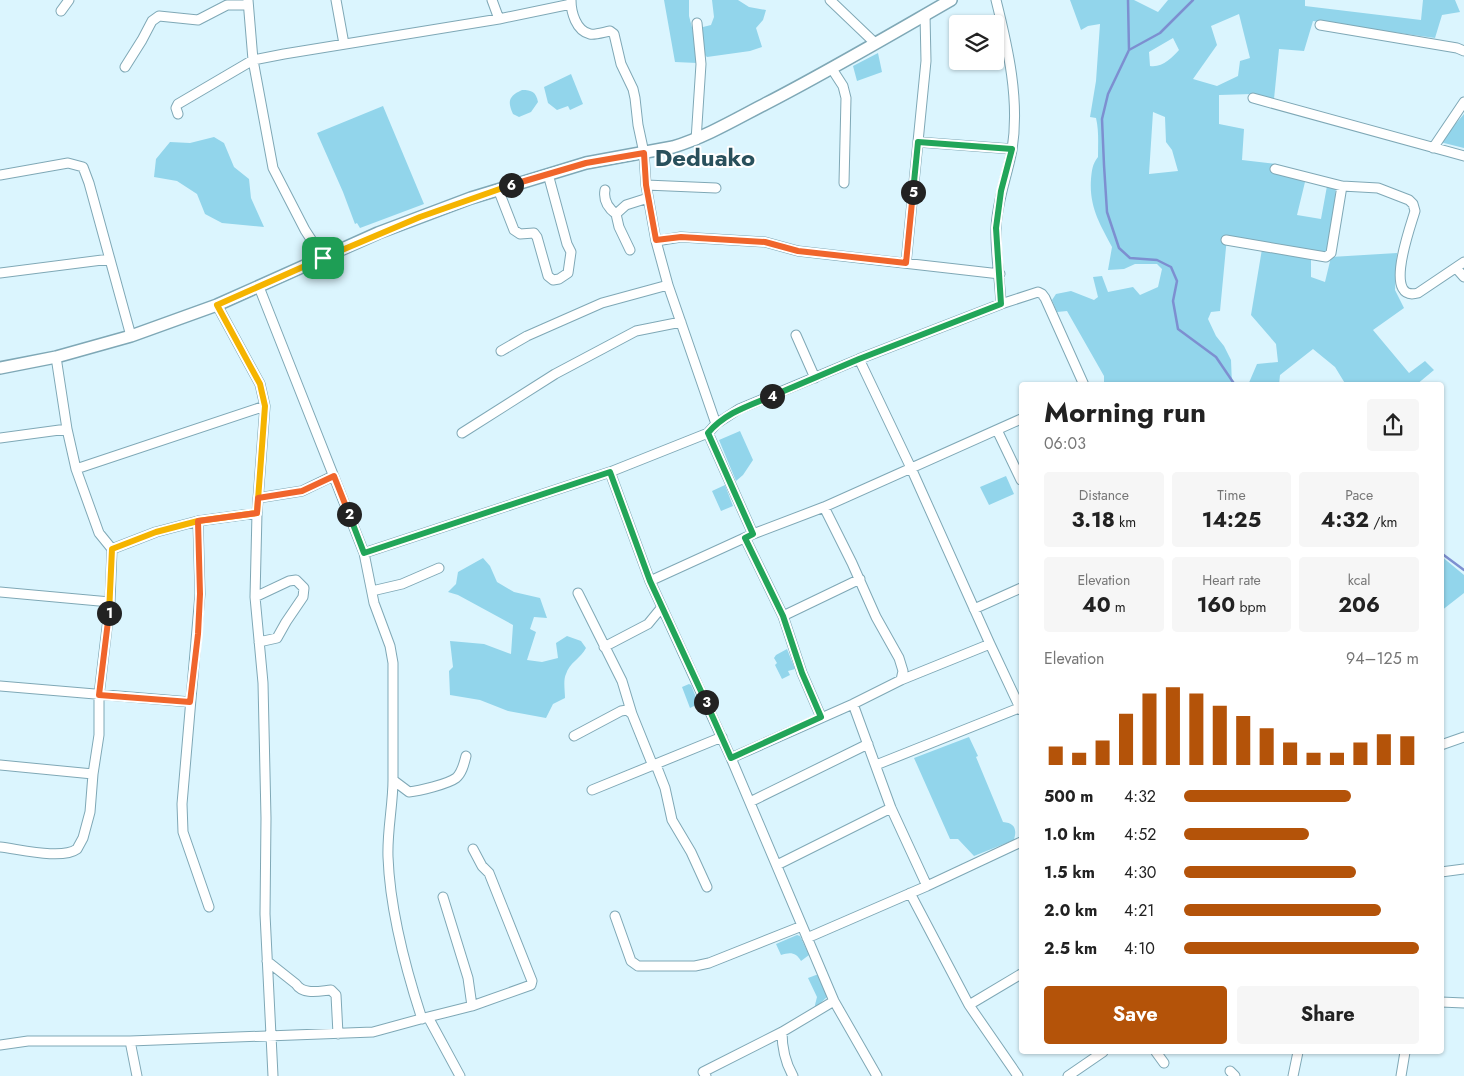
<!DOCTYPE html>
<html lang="en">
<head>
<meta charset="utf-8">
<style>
  body { margin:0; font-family:Jost,sans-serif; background:#f6f6f6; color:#222; height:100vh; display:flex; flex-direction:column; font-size:19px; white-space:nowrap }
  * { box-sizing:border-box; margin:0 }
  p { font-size:16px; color:#767676 }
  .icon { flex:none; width:28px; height:28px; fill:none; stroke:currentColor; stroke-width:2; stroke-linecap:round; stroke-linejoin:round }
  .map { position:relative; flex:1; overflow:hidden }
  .panel { position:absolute; left:1019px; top:382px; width:425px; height:672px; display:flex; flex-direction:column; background:#fff; border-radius:5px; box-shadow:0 1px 4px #0004 }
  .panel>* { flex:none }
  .fabs { position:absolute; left:949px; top:15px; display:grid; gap:10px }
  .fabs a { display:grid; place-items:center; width:55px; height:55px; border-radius:5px; background:#fff; box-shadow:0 1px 4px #0004; font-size:25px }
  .pin { position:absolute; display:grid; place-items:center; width:42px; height:42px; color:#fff; margin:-21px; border-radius:10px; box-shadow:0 2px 8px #0006 }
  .km { position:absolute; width:25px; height:25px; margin:-12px; border-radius:50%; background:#222; color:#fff; font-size:14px; line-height:25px; text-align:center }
  .round { display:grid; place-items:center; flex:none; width:52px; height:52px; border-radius:5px; background:#f6f6f6 }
  .summary { display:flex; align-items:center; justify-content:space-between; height:85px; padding:0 25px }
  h1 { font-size:28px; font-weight:700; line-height:38px }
  .stats { display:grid; grid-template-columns:repeat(3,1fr); gap:8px; height:85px; padding:5px 25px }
  .stats div { display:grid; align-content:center; border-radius:5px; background:#f6f6f6; text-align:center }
  .stats b { font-size:21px; font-weight:700 }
  .stats small { font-size:14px; font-weight:400 }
  .stats p { font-size:14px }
  .chart { height:140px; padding:10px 25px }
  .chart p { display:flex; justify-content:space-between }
  .chart svg { width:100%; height:90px; margin-top:5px; stroke:#b45309; stroke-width:6 }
  .primary-button { display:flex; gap:10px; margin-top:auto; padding:10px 25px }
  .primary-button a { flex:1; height:58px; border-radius:5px; background:#b45309; color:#fff; font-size:20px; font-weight:700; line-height:58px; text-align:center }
  .primary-button a+a { background:#f6f6f6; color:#222 }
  ul { padding:0 25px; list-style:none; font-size:16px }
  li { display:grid; grid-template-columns:80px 60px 1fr; align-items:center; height:38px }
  li i { height:12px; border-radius:6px; background:#b45309 }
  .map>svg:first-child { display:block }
  .green { fill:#92d5eb; fill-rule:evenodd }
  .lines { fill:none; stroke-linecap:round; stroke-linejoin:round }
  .stream { stroke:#7d8fd0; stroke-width:2.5 }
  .minor-casing { stroke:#7fa8b6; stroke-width:11 }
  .tertiary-casing { stroke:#7fa8b6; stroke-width:14 }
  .minor { stroke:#fff; stroke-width:9 }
  .tertiary { stroke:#fff; stroke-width:11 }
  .split-1-casing { stroke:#fff; stroke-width:10 }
  .split-2-casing { stroke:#fff; stroke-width:10 }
  .split-3-casing { stroke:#fff; stroke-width:10 }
  .split-4-casing { stroke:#fff; stroke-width:10 }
  .split-5-casing { stroke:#fff; stroke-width:10 }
  .split-6-casing { stroke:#fff; stroke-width:10 }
  .split-7-casing { stroke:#fff; stroke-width:10 }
  .split-1 { stroke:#f5b400; stroke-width:6 }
  .split-2 { stroke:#f0652b; stroke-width:6 }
  .split-3 { stroke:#22a559; stroke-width:6 }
  .split-4 { stroke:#22a559; stroke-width:6 }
  .split-5 { stroke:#22a559; stroke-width:6 }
  .split-6 { stroke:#f0652b; stroke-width:6 }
  .split-7 { stroke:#f5b400; stroke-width:6 }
  .labels { text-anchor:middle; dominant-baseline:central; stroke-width:4; stroke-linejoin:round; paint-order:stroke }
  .district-label { font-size:24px; font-weight:bold; fill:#29505c; stroke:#fff }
</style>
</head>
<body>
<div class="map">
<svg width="1464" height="1076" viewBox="0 0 1464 1076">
  <rect width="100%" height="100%" fill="#dbf5fe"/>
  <path class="green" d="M664,0H689V16L700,58L697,63L675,62Z
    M712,0H738L749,7L766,10L763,20L756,28L762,47L750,51L707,57L702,52L699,28L711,25L714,17Z
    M1070,0H1134L1158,12L1168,0H1305V6L1421,20L1423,0H1455L1460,12L1442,15L1435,38L1313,21L1304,51L1279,49L1274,99L1252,94L1219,95V124L1244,129L1242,160L1277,164L1305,182L1297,215L1321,219L1327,186L1336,188L1329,251L1325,254L1227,237L1220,311L1211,312L1208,319L1216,336L1224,346L1231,360L1232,385H1104V376L1067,311L1057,312L1052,300L1056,294L1071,291L1094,300L1098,297L1093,277L1102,276L1108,292L1133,287L1140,295L1158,287L1162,269L1157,264H1135L1124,269L1108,270L1112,247C1100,224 1089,207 1091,179C1092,170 1092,165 1098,157C1098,143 1099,131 1096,118L1090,117L1096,81L1100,24L1088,26L1081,30ZM1239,14L1250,58L1240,61L1238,76L1217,86L1193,79L1217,45L1211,26ZM1173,38L1179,50C1172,58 1162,68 1150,66L1149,52ZM1153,112L1165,117L1166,142L1172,150L1178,171L1149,174Z
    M878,53L882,72L857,81L853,66Z
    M571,74L583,104L570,110L568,106L557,110L548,103L544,87Z
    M522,90C532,90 536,92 538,102L531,112L519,117L513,114C507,101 509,96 522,90Z
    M383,106L424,204L360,228L357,223L355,224L343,192L317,133Z
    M1464,114V148L1440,142Z
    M214,137L224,143L234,167L249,179L251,198L264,227L222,223L205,214L197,194L177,181L154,177L156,159L170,142L190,143Z
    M1262,249L1311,259V277L1325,282L1331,257L1397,253L1395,290L1404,308L1373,330L1409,373L1425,361L1434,370L1416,385H1346L1335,367L1313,349L1280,375L1279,385H1248L1257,364L1278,362L1276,344L1251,315Z
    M740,431L753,460L743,475L736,481L719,440Z
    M1006,476L1014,494L989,505L980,487Z
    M725,485L733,506L721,511L712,491Z
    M1441,556L1464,575V593L1441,611Z
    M483,558L490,566L497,582L514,592L540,598L547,618L534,617L530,629L536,632L527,660L542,662L558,658L556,643L567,636L581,641L586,648C581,658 569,663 566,674C563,680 565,691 565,698L553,704L546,718L508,711L480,700L450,695L449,671L453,667L450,641L484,644L511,654L513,625L458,595L448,592L456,584L458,572Z
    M787,649L795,669L788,671L790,675L782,679L775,665L777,663L774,658L776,655Z
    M689,684L691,685L698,702V704L690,708L682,687Z
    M969,737L978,756L976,757L1003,822C1015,823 1017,829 1014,840L974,856L958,839H950L914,758Z
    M797,935L800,936L809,955L801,961C796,952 790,952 781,955L776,944Z
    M816,975H818L827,997L814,1009L817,997L808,978Z"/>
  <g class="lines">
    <path class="stream" d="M1128,0L1129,50
      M1193,0L1160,33L1129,50L1108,94L1102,119L1104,165L1107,212L1119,248L1130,258L1157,260L1171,267L1177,281L1173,301L1178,329L1216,357L1235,385
      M1441,553L1464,570"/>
    <defs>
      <path id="minor" d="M248,0L253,60L273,168L305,230L323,258
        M336,0L344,44
        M492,0L499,19
        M571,0C571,12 576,31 590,34C595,35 604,32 610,31L614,34L621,64L633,89L635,98L638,125L644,153L646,185L656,241L668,285L716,424
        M830,0L875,43
        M996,0C1008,48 1020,100 1012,150C1007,177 997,201 996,228C995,252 1000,279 1001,304
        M61,11L69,0
        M1320,25L1457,48L1464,51
        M125,67L142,40L152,21L159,16L198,20L227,5H248
        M832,69L843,86L846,98L844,183
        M1253,98L1464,156
        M178,114L176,108L178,104L253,60L284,54L499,19L571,4
        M696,140L701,64L697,23
        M918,142L1012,149
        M1433,148L1464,102
        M1275,169L1342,186L1378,188L1409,200L1413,204L1415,211C1411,225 1382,303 1418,293L1464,262
        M0,175L68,163L83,167L89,183L131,336
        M646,185L716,188
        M498,189L514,230L520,234L534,233L537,237L548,276L553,280L559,279L568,273L571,252L567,244L548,174
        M605,190C603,201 608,208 616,214
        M1226,240L1326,257L1331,253L1342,186
        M656,241L681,237L765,242L798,251L1000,274
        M630,250L619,227L616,214L626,205L648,198
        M906,263L926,61L925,15
        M1456,268L1464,277
        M0,273L110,259
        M259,287L364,553L610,472L650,581L731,758L834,1001L877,1076
        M217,305L260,384L265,406L257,513L255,597L263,683L266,818L265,914L273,1076
        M796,335L815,378
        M501,351L527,336L602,303L668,285
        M56,357L67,429
        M859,359L911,468L990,644L1021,710
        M997,430L1021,480
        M462,433L555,374L636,331L681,322
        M708,433L753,534
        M0,438L67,429L76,469L99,533L112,549L110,602L99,695V735L93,774L90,812L83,838L77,849C62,860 19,849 0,847
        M76,469L265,406
        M610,472L708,433L716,424L739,409L859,359L1001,304L1038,292L1042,294L1045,298L1084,385
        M258,498L302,491L333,476
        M824,507L852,563L876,617L899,658L903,671L901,680
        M198,521L200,594L182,804L183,832L209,907
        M745,538L783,616L802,673L821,717
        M112,549L156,532L198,521L257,513
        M364,553L374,603L390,646L393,663V780L409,792C419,791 448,784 456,778C462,773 464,764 466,756
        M650,581L753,534L824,507L1021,419
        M372,591L402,584L439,568
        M0,592L110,602
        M578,593L622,681L632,714
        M255,597L289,581L296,580L304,588L303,597L286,622L277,638L259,642
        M974,609L1021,588
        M783,616L860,579
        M604,647L648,624L662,607
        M0,686L190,702
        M853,704L891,808L927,886
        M574,736L621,711L627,710L632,714L653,766
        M1441,745L1464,737
        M731,758L853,704L901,680L990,644
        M0,765L93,774
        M656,765L665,788L672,820L691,852L707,887
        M876,765L1019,708
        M393,780C393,805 387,831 388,857C390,911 405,967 422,1019
        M592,790L722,737
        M750,802L868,744
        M777,865L891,808
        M1441,872L1464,869
        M910,893L969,1005L1018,1076
        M443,897L468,978L472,1006
        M615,916L631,961L638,966H695L709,963L802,926
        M807,938L927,886L1021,842
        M267,961L296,984C303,995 319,991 331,990L336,995L338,1034
        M1441,1002L1464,1003
        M969,1005L1021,974
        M428,1017L472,1006L531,985L532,981L489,873L482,866L473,849
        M782,1032C782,1049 785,1062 793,1076
        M130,1041L137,1076
        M0,1045L28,1041H130L373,1032L428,1017L460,1076
        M1156,1052L1164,1063
        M1230,1071L1235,1076
        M706,1076L703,1072L782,1032L834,1001
        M1068,1076L1103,1052
        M1293,1076L1298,1052
        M1401,1076L1405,1052"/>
      <path id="tertiary" d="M0,368L56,357L131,336L217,305L378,233L471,198L586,163L673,147C706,137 736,119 767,103C829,71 890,35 951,0"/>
    </defs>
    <use href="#minor" class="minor-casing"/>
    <use href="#tertiary" class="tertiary-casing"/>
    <use href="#minor" class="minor"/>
    <use href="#tertiary" class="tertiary"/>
  </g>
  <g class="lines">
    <defs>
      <path id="split-1" d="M109,613L112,549L156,532L198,521L257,513L265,406L260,384L217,305L323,258"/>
      <path id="split-2" d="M109,613L99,695L190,702L198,634L200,594L198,521L257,513L258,498L302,491L334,476L349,514"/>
      <path id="split-3" d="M349,514L364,553L610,472L650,581L706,702"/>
      <path id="split-4" d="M706,702L731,758L821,717L802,673L783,616L745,538L753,534L708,433C725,413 748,406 772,396"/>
      <path id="split-5" d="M772,396L859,359L1001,304L996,228L1001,191L1012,149L918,142L913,192"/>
      <path id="split-6" d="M511,185L586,163L644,153L646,185L656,240L681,237L765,242L798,251L906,263L913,192"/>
      <path id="split-7" d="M323,258L420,217L511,185"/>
    </defs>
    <use href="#split-1" class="split-1-casing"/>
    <use href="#split-2" class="split-2-casing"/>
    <use href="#split-3" class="split-3-casing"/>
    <use href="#split-4" class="split-4-casing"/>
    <use href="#split-5" class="split-5-casing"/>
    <use href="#split-6" class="split-6-casing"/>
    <use href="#split-7" class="split-7-casing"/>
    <use href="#split-1" class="split-1"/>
    <use href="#split-2" class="split-2"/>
    <use href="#split-3" class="split-3"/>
    <use href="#split-4" class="split-4"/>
    <use href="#split-5" class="split-5"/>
    <use href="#split-6" class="split-6"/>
    <use href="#split-7" class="split-7"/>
  </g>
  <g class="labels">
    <g class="district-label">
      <text x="705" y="157">Deduako</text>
    </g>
  </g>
</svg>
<div class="fabs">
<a><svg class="icon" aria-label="layers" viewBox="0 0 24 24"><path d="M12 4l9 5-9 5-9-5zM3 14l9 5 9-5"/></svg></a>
</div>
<div class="pin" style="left:323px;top:258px;background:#1e9e55"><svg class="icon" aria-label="arrive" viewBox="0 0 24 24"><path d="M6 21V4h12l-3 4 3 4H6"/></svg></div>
<b class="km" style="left:109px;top:613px">1</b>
<b class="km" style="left:349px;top:514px">2</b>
<b class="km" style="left:706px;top:702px">3</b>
<b class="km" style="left:772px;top:396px">4</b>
<b class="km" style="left:913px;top:192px">5</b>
<b class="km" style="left:511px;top:185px">6</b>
<section class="panel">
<div class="summary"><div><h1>Morning run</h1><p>06:03</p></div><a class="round"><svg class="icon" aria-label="share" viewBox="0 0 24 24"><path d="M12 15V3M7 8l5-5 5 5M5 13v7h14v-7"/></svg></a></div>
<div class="stats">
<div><p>Distance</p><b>3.18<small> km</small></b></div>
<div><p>Time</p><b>14:25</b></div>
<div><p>Pace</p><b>4:32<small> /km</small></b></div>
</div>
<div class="stats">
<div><p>Elevation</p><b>40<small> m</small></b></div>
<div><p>Heart rate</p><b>160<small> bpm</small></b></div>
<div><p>kcal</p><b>206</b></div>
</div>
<div class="chart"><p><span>Elevation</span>94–125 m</p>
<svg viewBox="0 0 160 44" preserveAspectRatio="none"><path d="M5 44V35M15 44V38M25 44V32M35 44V19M45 44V9M55 44V6M65 44V9M75 44V15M85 44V20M95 44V26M105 44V33M115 44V38M125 44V38M135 44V33M145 44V29M155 44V30"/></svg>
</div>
<ul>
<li><b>500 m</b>4:32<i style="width:71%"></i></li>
<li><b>1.0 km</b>4:52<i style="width:53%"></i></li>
<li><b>1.5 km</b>4:30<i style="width:73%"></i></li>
<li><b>2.0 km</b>4:21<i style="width:84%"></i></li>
<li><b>2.5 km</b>4:10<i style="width:100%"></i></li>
</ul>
<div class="primary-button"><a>Save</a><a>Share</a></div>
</section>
</div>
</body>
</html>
